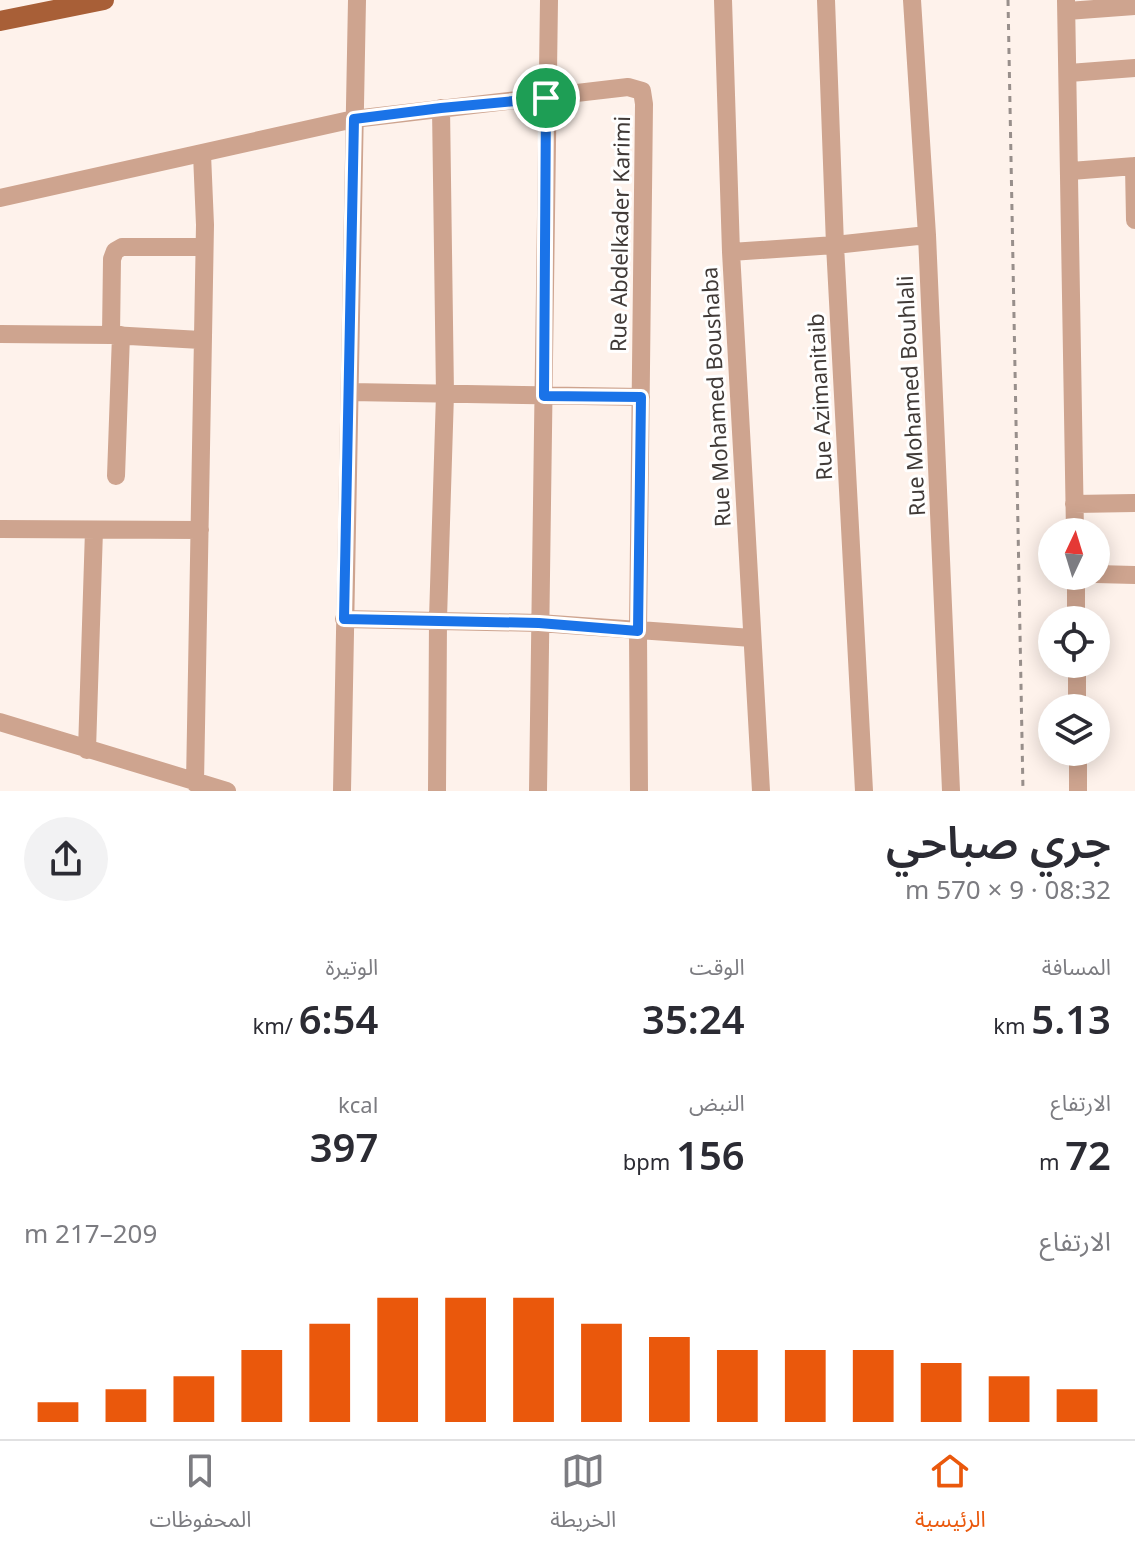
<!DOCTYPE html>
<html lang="ar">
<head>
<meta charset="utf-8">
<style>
  body { margin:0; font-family:"Noto Sans","Noto Sans Arabic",sans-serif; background:#f2f2f3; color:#2b2b33; direction:rtl; height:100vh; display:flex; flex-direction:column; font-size:30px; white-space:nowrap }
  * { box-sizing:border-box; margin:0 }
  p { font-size:26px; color:#7c7c81 }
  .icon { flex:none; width:44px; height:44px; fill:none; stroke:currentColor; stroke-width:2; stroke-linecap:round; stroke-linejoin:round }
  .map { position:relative; height:791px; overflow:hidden; direction:ltr }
  .panel { display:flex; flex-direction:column; background:#fff; flex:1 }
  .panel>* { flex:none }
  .needle { width:52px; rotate:4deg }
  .buttons { position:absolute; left:1038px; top:518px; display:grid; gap:16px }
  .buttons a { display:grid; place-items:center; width:72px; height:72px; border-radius:50%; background:#fff; box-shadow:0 4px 20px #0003; font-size:40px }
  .pin { position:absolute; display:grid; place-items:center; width:68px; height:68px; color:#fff; margin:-34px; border:4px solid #fff; border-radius:50%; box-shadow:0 2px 8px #0007 }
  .round { display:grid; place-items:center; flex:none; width:84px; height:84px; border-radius:42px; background:#f2f2f3 }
  .summary { display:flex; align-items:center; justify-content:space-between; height:136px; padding:0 24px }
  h1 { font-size:44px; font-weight:600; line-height:60px }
  .figures { display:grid; grid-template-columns:repeat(3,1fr); gap:12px; height:136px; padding:8px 24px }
  .figures div { display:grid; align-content:center }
  .figures b { font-size:40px; font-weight:600 }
  .figures small { font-size:22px; font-weight:400 }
  .figures p { font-size:22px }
  .chart { height:224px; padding:16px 24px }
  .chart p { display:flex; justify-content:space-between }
  .chart svg { width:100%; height:144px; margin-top:8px; stroke:#ea580c; stroke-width:6 }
  .tab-bar { display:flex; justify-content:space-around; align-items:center; height:112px; border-top:2px solid #e1e1e2; background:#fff; font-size:22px; color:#7c7c81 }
  .tab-bar a { display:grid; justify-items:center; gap:4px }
  .tab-bar .active { color:#ea580c }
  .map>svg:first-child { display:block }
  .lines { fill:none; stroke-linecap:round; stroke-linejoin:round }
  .path { stroke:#988f8b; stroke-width:3; stroke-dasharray:6 6; stroke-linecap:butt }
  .street { stroke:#cea48f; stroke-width:18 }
  .primary { stroke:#a85f37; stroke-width:20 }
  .route-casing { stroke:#fff; stroke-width:16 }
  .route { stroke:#1a73e8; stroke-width:10 }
  .labels { text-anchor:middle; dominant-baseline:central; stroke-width:6; stroke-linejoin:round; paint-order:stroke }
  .street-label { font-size:22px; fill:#403a37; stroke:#fff }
</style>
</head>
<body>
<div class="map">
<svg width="1135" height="791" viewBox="0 0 1135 791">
  <rect width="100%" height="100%" fill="#fef2eb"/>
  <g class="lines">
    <path class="path" d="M1008,0L1023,791"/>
    <path class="street" d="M723,0L731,252L761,791
      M826,0L835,245L864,791
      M912,0L927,235L951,791
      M1066,0L1075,532
      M1067,11L1135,6
      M1069,73L1135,68
      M1134,166L1135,220
      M1071,171L1135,166
      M0,198L354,119L628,87L642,91L644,104L638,631L639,791
      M731,252L835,245L927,235
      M0,334L111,335L201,340
      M111,335L112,259L115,251L122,247H204
      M350,392L641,397
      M116,476L121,335
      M1074,504L1135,503
      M0,529L200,530
      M1096,574L1135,575
      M1076,576V620
      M344,619L539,623L752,638
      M1077,664V708
      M0,722L227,791
      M87,750L94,530
      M1078,752V791
      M195,783L205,225L202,154
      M342,791L357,0
      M437,791L438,619L445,394L441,108
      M538,791L549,0"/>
    <path class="primary" d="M0,21L104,0"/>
  </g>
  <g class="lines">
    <defs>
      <path id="route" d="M546,98L544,396L641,397L638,631L539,623L344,619L354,119L441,108Z"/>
    </defs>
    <use href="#route" class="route-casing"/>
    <use href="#route" class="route"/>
  </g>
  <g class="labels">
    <g class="street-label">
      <text transform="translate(619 234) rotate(-89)">Rue Abdelkader Karimi</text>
      <text transform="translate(910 396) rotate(-93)">Rue Mohamed Bouhlali</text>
      <text transform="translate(715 397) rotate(-93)">Rue Mohamed Boushaba</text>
      <text transform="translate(819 397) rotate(-93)">Rue Azimanitaib</text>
    </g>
  </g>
</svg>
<div class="buttons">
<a><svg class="needle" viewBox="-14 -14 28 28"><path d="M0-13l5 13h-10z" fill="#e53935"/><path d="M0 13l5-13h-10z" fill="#7c7c81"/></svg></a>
<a><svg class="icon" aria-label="locate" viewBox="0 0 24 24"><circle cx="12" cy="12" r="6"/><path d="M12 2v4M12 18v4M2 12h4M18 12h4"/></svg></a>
<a><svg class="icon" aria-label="layers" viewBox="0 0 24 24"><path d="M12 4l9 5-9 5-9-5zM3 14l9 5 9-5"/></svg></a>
</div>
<div class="pin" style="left:546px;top:98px;background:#1e9e55"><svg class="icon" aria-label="arrive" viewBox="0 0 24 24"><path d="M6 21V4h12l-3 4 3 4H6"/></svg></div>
</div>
<section class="panel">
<div class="summary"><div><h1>جري صباحي</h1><p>08:32 · 9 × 570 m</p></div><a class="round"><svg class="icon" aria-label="share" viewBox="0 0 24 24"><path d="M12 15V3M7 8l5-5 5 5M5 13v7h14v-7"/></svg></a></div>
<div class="figures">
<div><p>المسافة</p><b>5.13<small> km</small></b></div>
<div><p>الوقت</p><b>35:24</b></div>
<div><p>الوتيرة</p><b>6:54<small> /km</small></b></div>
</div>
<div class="figures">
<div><p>الارتفاع</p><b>72<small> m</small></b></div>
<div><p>النبض</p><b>156<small> bpm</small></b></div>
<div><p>kcal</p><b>397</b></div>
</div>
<div class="chart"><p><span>الارتفاع</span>209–217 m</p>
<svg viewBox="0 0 160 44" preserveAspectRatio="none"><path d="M5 44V38M15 44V34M25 44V30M35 44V22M45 44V14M55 44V6M65 44V6M75 44V6M85 44V14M95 44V18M105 44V22M115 44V22M125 44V22M135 44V26M145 44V30M155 44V34"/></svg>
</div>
</section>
<nav class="tab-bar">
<a class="active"><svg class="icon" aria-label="home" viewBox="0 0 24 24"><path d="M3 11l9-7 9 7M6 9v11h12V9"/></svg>الرئيسية</a>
<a><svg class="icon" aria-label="map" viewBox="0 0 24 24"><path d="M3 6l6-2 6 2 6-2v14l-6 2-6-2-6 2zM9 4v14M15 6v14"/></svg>الخريطة</a>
<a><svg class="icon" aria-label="saved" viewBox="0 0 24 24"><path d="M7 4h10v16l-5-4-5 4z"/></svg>المحفوظات</a>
</nav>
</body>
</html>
